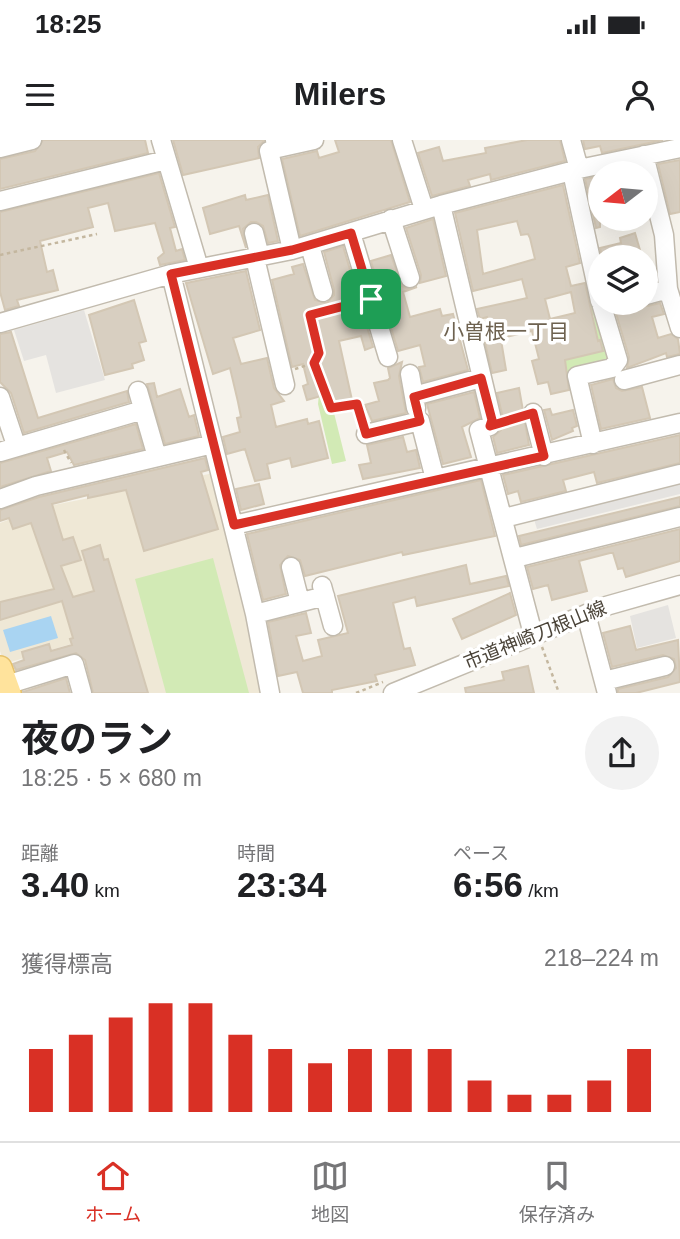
<!DOCTYPE html>
<html lang="ja">
<head>
<meta charset="utf-8">
<style>
  body { margin:0; font-family:Arial,"Noto Sans JP",sans-serif; background:#f2f2f2; color:#202124; height:100vh; display:flex; flex-direction:column; font-size:26px; white-space:nowrap }
  * { box-sizing:border-box; margin:0 }
  p { font-size:23px; color:#757577 }
  .icon { flex:none; width:38px; height:38px; fill:none; stroke:currentColor; stroke-width:2; stroke-linecap:round; stroke-linejoin:round }
  .map { position:relative; height:553px; overflow:hidden }
  .drawer { display:flex; flex-direction:column; background:#fff; flex:1 }
  .drawer>* { flex:none }
  .needle { width:46px; rotate:254deg }
  .buttons { position:absolute; left:588px; top:21px; display:grid; gap:14px }
  .buttons a { display:grid; place-items:center; width:70px; height:70px; border-radius:50%; background:#fff; box-shadow:0 7px 28px #0002; font-size:35px }
  .pin { position:absolute; display:grid; place-items:center; width:60px; height:60px; color:#fff; margin:-30px; border-radius:14px; box-shadow:0 4px 10px #0006 }
  .round { display:grid; place-items:center; flex:none; width:74px; height:74px; border-radius:37px; background:#f2f2f2 }
  .overview { display:flex; align-items:center; justify-content:space-between; height:119px; padding:0 21px }
  h1 { font-size:38px; font-weight:700; line-height:52px }
  .figures { display:grid; grid-template-columns:repeat(3,1fr); gap:10px; height:119px; padding:7px 21px }
  .figures div { display:grid; align-content:center }
  .figures b { font-size:35px; font-weight:700 }
  .figures small { font-size:19px; font-weight:400 }
  .figures p { font-size:19px }
  .chart { height:196px; padding:14px 21px }
  .chart p { display:flex; justify-content:space-between }
  .chart svg { width:100%; height:126px; margin-top:7px; stroke:#d93025; stroke-width:6 }
  .status { display:flex; justify-content:space-between; align-items:center; height:49px; padding:0 35px; background:#fff; direction:ltr }
  .status svg { height:19px; fill:currentColor }
  header { display:flex; justify-content:space-between; align-items:center; height:91px; padding:0 21px; background:#fff; font-size:32px; font-weight:700 }
  .tab-bar { display:flex; justify-content:space-around; align-items:center; height:98px; border-top:2px solid #e0e0e0; background:#fff; font-size:19px; color:#757577 }
  .tab-bar a { display:grid; justify-items:center; gap:4px }
  .tab-bar .current { color:#d93025 }
  .map>svg:first-child { display:block }
  .education { fill:#efe8d6 }
  .green { fill:#d2eab5 }
  .parking { fill:#e5e3e0 }
  .water { fill:#a9d4f2 }
  .building { fill:#d8cfc1; stroke:#d3c7b4; stroke-width:2; fill-rule:evenodd }
  .lines { fill:none; stroke-linecap:round; stroke-linejoin:round }
  .minor-casing { stroke:#c2bbae; stroke-width:21 }
  .major-casing { stroke:#e6c16a; stroke-width:26 }
  .path { stroke:#c4b79f; stroke-width:2.5; stroke-dasharray:3.5 3.5; stroke-linecap:butt }
  .minor { stroke:#fff; stroke-width:18 }
  .major { stroke:#ffe39c; stroke-width:23 }
  .route-casing { stroke:#fff; stroke-width:14 }
  .route { stroke:#d93025; stroke-width:9 }
  .labels { text-anchor:middle; dominant-baseline:central; stroke-width:7; stroke-linejoin:round; paint-order:stroke }
  .street-label { font-size:19px; fill:#4b4439; stroke:#fff }
  .neighbourhood-label { font-size:21px; fill:#6e6250; stroke:#fff }
</style>
</head>
<body>
<div class="status"><b>18:25</b><svg viewBox="0 0 49 12"><path d="M0 12V9h3v3zM5 12V6h3v6zM10 12V3h3v9zM15 12V0h3v12zM26 1h20v11H26zM47 4h2v5h-2z"/></svg></div>
<header><svg class="icon" aria-label="menu" viewBox="0 0 24 24"><path d="M4 6h16M4 12h16M4 18h16"/></svg>Milers<svg class="icon" aria-label="person" viewBox="0 0 24 24"><circle cx="12" cy="8" r="4"/><path d="M4 21q1-7 8-7t8 7"/></svg></header>
<div class="map">
<svg width="680" height="553" viewBox="0 0 680 553">
  <rect width="100%" height="100%" fill="#f6f3ec"/>
  <path class="education" d="M214,333L265,553H108L91,498L4,524L0,511V383L39,368Z"/>
  <path class="green" d="M595,156L613,216L609,222L547,238L542,223L599,210L593,174L584,175L576,159Z
    M322,253L328,269H333L346,321L332,324L318,264L319,254Z
    M213,418L249,553H166L135,439Z"/>
  <path class="parking" d="M84,170L105,240L56,253L46,215L24,221L14,190Z
    M680,340V354L537,389L533,376Z
    M668,465L676,498L637,508L630,476Z"/>
  <path class="water" d="M51,476L58,498L10,512L3,490Z"/>
  <path class="building" d="M43,0H145L148,13L0,49V19L35,11Z
    M173,0H264V1L258,7L259,18L183,35Z
    M335,0H391L410,62L300,96L282,19L317,11L319,18L339,12Z
    M527,0H560L565,21L491,40L490,34L468,40L470,46L432,56L418,13L439,7L443,21L486,13L485,8Z
    M583,0H663L602,13L600,6L585,9Z
    M680,20V72L670,74L658,24Z
    M159,33L175,87L170,88L176,111L182,109L185,120L160,125L158,118L164,113L155,83L115,91L108,63L88,68L93,87L40,101L47,132L53,130L58,150L17,160L19,166L5,170L0,152V72Z
    M600,36V87L596,88L585,39Z
    M563,45L580,123L566,127L571,146L585,143L598,201L600,200L603,211L565,220L569,250L551,254L548,242L538,244L532,221L539,219L532,191L492,200L487,177L480,179L477,169L527,158L522,139L473,151L455,73ZM517,81L521,95L528,94L530,98L535,119L483,134L477,90ZM571,152L575,173L550,179L545,159Z
    M245,55L246,60L268,55L278,101L268,103L263,86L256,82H251L243,89L246,108L239,86L210,94L203,68Z
    M433,79L446,136L420,143L421,135L406,88Z
    M635,93L642,117H602L600,108L621,103L620,98Z
    M343,106L373,207L365,210L361,196L339,201L352,260L331,264L328,254L307,260L303,246L308,244L303,224L292,227L272,140L294,134L292,127L303,124L315,160L327,163L334,155V150L324,112Z
    M391,115L402,146L408,149L417,147L403,152L410,177L440,169L442,176L453,174L468,230L423,242L419,227L425,226L420,205L398,211L371,121Z
    M246,131L260,190L233,198L241,224L267,218L274,248L284,261L271,265L276,287L307,279L308,284L319,281L328,318L292,327L290,318L267,324L270,338L255,341L245,309L227,314L223,297L240,292L237,278L241,277L238,262L230,228L213,234L186,143Z
    M134,160L146,201L139,203L144,220L132,224L133,228L105,235L89,175Z
    M638,163L648,166L660,163L664,174L652,177L658,198L671,194L678,199L680,214L667,217L666,213L627,228L629,217L615,170Z
    M11,192L38,278L127,251L129,262L24,293L11,253L0,242V194Z
    M501,200L506,230L492,233L485,203Z
    M402,222L399,236L406,273L372,281L365,265L379,261L374,243L388,240L390,238L388,228Z
    M613,239L616,248L622,251L642,247L650,278L601,289L591,245Z
    M154,243L157,257L180,249L189,277L194,275L199,296L165,304L147,244Z
    M519,248L529,305L497,313L493,297L501,290L503,278L497,253Z
    M474,252L480,278L462,287L471,317L443,324L427,264Z
    M550,269L552,275L573,270L577,286L572,288L573,291L552,300L544,270Z
    M136,284L143,309L74,325L67,312L47,318L51,331L0,347V323Z
    M680,295V323L597,343L594,332L563,340L566,351L521,362L518,351L508,354L503,335Z
    M403,297L407,312L416,310L420,328L363,339L359,325L371,323L367,305Z
    M205,318L208,330L201,332L218,389L144,411L126,350L88,358V355L52,364L63,400L73,397L81,420L61,426L73,457L94,451L82,411L100,405L104,420L108,419L148,553H93L85,520L76,513L16,530L13,524L24,520L22,512L49,504L51,511L72,505L70,499L73,498L62,461L0,480V462L54,449L31,383L13,389L9,378L0,381V370L39,357Z
    M481,340L495,396L403,415L402,412L305,436L300,420L288,416L280,425L286,454L263,460L247,394Z
    M259,344L264,364L241,370L236,349Z
    M680,357V366L521,405L519,396Z
    M680,389V421L626,437L623,428L618,429L613,413H610L579,421L587,451L552,460L548,445L533,449L527,427Z
    M466,425L470,444L506,436L509,446L417,466L415,457L393,463L404,509L410,508L415,525L375,535L377,541L332,550V553H303L297,532L278,536L268,482L306,473L311,493L296,496L303,521L322,516L318,500L348,493L338,456Z
    M510,453L516,475L462,499L453,479Z
    M630,486L636,510L678,500L680,542L636,553H618V549L668,537L676,528L674,519L663,515L612,527L603,493Z
    M528,526L534,553H466L465,548L504,540L502,532Z
    M66,538L70,553H23V552Z"/>
  <g class="lines">
    <defs>
      <path id="minor" d="M161,0L199,128
        M275,0L278,8L269,11L292,110
        M402,0L424,69
        M571,0L579,29
        M0,8L32,0
        M278,8L314,0
        M644,15L664,95L668,149L680,188
        M572,32L600,161
        M0,61L166,20
        M441,65L492,280L490,286L479,290L533,494
        M391,79L410,138
        M254,93L260,117
        M351,93L388,217
        M310,106L323,152
        M255,118L285,245
        M171,134L255,474L270,553
        M646,155L668,149
        M0,183L171,134L292,110L441,65L579,29L680,8
        M410,234L416,268
        M624,240L680,225
        M138,251L157,317
        M414,256L481,238
        M0,257L16,305
        M533,273L544,316
        M366,294L420,281L435,339
        M593,304L577,236L612,228L618,220L601,163
        M0,312L143,270
        M0,359L36,346L213,304
        M504,378L680,334
        M234,385L680,283
        M515,418L680,377
        M291,427L300,462
        M322,446L333,486
        M255,474L325,456
        M586,474L607,553
        M604,541L665,526
        M0,553L6,545L74,524L82,553
        M393,553L606,466L680,445"/>
      <path id="major" d="M0,528L9,553"/>
    </defs>
    <use href="#minor" class="minor-casing"/>
    <use href="#major" class="major-casing"/>
    <path class="path" d="M0,115L97,94
      M314,223L319,213L310,175L356,164
      M295,229L314,223L331,268L357,264L363,280
      M505,280L519,277
      M64,310L71,323
      M542,507L559,553
      M356,553L383,542"/>
    <use href="#minor" class="minor"/>
    <use href="#major" class="major"/>
  </g>
  <g class="lines">
    <defs>
      <path id="route" d="M351,93L371,159L310,175L319,213L314,223L331,268L357,264L366,294L420,281L414,257L481,238L492,280L490,286L533,273L544,316L234,385L171,134L292,110Z"/>
    </defs>
    <use href="#route" class="route-casing"/>
    <use href="#route" class="route"/>
  </g>
  <g class="labels">
    <g class="street-label">
      <text transform="translate(535 495) rotate(-22)">市道神崎刀根山線</text>
    </g>
    <g class="neighbourhood-label">
      <text x="506" y="191">小曽根一丁目</text>
    </g>
  </g>
</svg>
<div class="buttons">
<a><svg class="needle" viewBox="-14 -14 28 28"><path d="M0-13l5 13h-10z" fill="#e53935"/><path d="M0 13l5-13h-10z" fill="#757577"/></svg></a>
<a><svg class="icon" aria-label="layers" viewBox="0 0 24 24"><path d="M12 4l9 5-9 5-9-5zM3 14l9 5 9-5"/></svg></a>
</div>
<div class="pin" style="left:371px;top:159px;background:#1e9e55"><svg class="icon" aria-label="arrive" viewBox="0 0 24 24"><path d="M6 21V4h12l-3 4 3 4H6"/></svg></div>
</div>
<section class="drawer">
<div class="overview"><div><h1>夜のラン</h1><p>18:25 · 5 × 680 m</p></div><a class="round"><svg class="icon" aria-label="share" viewBox="0 0 24 24"><path d="M12 15V3M7 8l5-5 5 5M5 13v7h14v-7"/></svg></a></div>
<div class="figures">
<div><p>距離</p><b>3.40<small> km</small></b></div>
<div><p>時間</p><b>23:34</b></div>
<div><p>ペース</p><b>6:56<small> /km</small></b></div>
</div>
<div class="chart"><p><span>獲得標高</span>218–224 m</p>
<svg viewBox="0 0 160 44" preserveAspectRatio="none"><path d="M5 44V22M15 44V17M25 44V11M35 44V6M45 44V6M55 44V17M65 44V22M75 44V27M85 44V22M95 44V22M105 44V22M115 44V33M125 44V38M135 44V38M145 44V33M155 44V22"/></svg>
</div>
</section>
<nav class="tab-bar">
<a class="current"><svg class="icon" aria-label="home" viewBox="0 0 24 24"><path d="M3 11l9-7 9 7M6 9v11h12V9"/></svg>ホーム</a>
<a><svg class="icon" aria-label="map" viewBox="0 0 24 24"><path d="M3 6l6-2 6 2 6-2v14l-6 2-6-2-6 2zM9 4v14M15 6v14"/></svg>地図</a>
<a><svg class="icon" aria-label="saved" viewBox="0 0 24 24"><path d="M7 4h10v16l-5-4-5 4z"/></svg>保存済み</a>
</nav>
</body>
</html>
